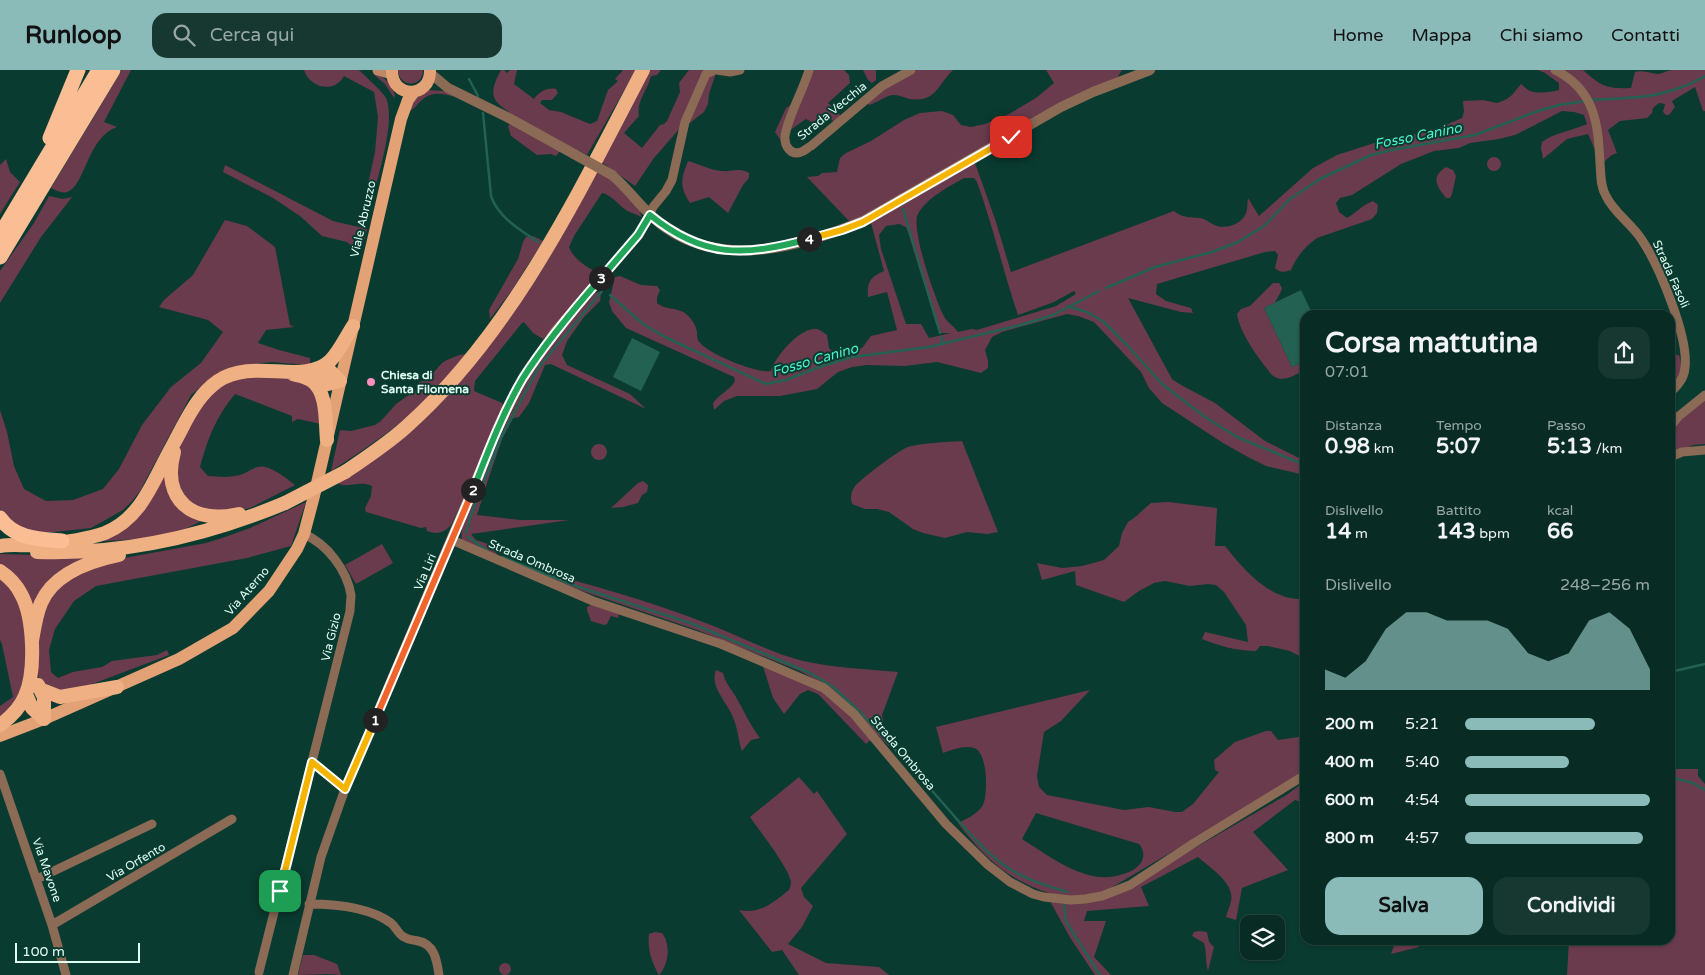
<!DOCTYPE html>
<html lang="it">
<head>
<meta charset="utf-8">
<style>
  body { margin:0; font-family:"Varela Round",sans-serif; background:#163831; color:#f1f3f6; height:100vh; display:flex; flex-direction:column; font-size:19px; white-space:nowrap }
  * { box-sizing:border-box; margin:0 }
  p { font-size:16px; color:#98a7a6 }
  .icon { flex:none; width:28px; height:28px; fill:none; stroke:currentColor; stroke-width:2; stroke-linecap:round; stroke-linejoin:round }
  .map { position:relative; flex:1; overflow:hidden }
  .sheet { position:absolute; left:1300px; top:240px; width:375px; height:635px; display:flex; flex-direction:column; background:#082c24; border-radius:15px; box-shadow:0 1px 4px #0004,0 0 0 1px #294841 }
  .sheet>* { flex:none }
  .tools { position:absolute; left:1240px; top:845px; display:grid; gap:10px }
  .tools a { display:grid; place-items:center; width:45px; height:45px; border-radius:10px; background:#082c24; box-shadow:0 1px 4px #0004,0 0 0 1px #294841; font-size:25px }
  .scale { position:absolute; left:15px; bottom:12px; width:125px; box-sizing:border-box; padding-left:5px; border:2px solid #dffdf3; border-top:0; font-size:14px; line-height:18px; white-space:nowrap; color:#dffdf3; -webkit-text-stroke:4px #0a3b30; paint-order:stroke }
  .pin { position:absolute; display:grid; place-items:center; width:42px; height:42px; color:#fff; margin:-21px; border-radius:10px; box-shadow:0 2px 8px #0006 }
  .km { position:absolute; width:25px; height:25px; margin:-12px; border-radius:50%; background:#222; color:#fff; font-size:14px; line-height:25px; text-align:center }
  .round { display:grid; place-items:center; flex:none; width:52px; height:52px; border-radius:15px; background:#163831 }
  .summary { display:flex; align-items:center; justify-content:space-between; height:85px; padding:0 25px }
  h1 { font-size:28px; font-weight:700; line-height:38px }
  .metrics { display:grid; grid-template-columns:repeat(3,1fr); gap:8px; height:85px; padding:5px 25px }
  .metrics div { display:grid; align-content:center }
  .metrics b { font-size:21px; font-weight:700 }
  .metrics small { font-size:14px; font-weight:400 }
  .metrics p { font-size:14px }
  .chart { height:140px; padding:10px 25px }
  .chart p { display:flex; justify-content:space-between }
  .chart svg { width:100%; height:90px; margin-top:5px; fill:#8bbbb9; opacity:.7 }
  .primary-button { display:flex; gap:10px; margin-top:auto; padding:10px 25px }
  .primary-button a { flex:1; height:58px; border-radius:15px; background:#8bbbb9; color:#111; font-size:20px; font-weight:700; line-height:58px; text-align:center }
  .primary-button a+a { background:#163831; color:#f1f3f6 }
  ul { padding:0 25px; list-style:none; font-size:16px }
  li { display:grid; grid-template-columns:80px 60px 1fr; align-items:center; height:38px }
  li i { height:12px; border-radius:6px; background:#8bbbb9 }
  header { display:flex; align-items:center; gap:30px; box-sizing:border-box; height:70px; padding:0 25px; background:#8bbbb9; color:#111 }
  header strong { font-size:24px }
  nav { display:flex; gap:28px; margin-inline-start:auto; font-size:18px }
  .search { width:350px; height:45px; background:#163831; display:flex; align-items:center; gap:12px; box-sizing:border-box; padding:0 18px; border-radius:15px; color:#98a7a6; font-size:19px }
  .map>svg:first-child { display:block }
  .green { fill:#693b4d; fill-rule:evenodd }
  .water { fill:#236152 }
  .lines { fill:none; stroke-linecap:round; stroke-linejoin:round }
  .stream { stroke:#236152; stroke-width:2.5 }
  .minor { stroke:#8b6b56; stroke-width:9 }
  .tertiary { stroke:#8b6b56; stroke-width:10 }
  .secondary { stroke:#bd8a69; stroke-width:11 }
  .primary { stroke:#e3a276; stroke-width:12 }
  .trunk { stroke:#efb084; stroke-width:14 }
  .motorway { stroke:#fbbd93; stroke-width:15 }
  .tertiary-bridge { stroke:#8b6b56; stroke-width:10 }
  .trunk-bridge { stroke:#efb084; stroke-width:14 }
  .split-1-casing { stroke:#fff; stroke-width:10 }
  .split-2-casing { stroke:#fff; stroke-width:10 }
  .split-3-casing { stroke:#fff; stroke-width:10 }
  .split-4-casing { stroke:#fff; stroke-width:10 }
  .split-5-casing { stroke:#fff; stroke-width:10 }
  .split-1 { stroke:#f5b400; stroke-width:6 }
  .split-2 { stroke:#f0652b; stroke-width:6 }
  .split-3 { stroke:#22a559; stroke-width:6 }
  .split-4 { stroke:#22a559; stroke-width:6 }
  .split-5 { stroke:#f5b400; stroke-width:6 }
  .poi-dot { fill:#fe8ebc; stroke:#0a3b30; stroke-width:2 }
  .labels { text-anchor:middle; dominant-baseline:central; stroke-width:4; stroke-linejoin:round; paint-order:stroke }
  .street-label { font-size:12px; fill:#dffdf3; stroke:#0a3b30 }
  .poi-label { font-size:12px; font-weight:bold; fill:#dffdf3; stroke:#0a3b30; text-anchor:start }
  .water-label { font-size:14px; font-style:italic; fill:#4cf0cc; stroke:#0a3b30 }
</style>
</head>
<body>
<header>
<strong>Runloop</strong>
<div class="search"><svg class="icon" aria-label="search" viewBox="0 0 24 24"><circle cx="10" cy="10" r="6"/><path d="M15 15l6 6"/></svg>Cerca qui</div>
<nav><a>Home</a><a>Mappa</a><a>Chi siamo</a><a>Contatti</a></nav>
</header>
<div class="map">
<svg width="1705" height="905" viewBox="0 0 1705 905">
  <rect width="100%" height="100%" fill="#0a3b30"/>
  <path class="green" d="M122,0H131L104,52L117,57C87,67 85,117 67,122C62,124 56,120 51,118Z
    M304,0H359C365,6 383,22 386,28C396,50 378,106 372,130L368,133L364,132L375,82L378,47L374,22L344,6C334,24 310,18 304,0Z
    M398,0H423C423,18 399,18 398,0Z
    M501,0H504L507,3L510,0H517L514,14L534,29C539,22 547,17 556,19L558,23L552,30H542L540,33L549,40L561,42L590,54L597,51L608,20L618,11L615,9L623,0H636L587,85C570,76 501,43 495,29C490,20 497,8 501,0Z
    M648,0H661L657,5L651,6C648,20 636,31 639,46L624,63L642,78L660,55L664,54L667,51L680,22L679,13L689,0H717L709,24L708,34L704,42L690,53L681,57L654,88L635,116L600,91Z
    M806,0H844L849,5L850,13L828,33L842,47L835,52L828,48L813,53L806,49L783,65L784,75L775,62L786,38L796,32Z
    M863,0H876V10L872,13L868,10Z
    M917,0H953C938,14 936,33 910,29C905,28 900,25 894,25C886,25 877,33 869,35L867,33L896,9Z
    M1046,0H1122L1117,8L860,148L849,151L807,107L818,106L822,103L837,102L840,88L846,83L871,71L904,50L920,43L942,41L953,45L961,55L971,57L985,54L1009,44L1036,28L1054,13Z
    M1538,0H1583C1601,16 1606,19 1631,18L1635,2C1643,0 1649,3 1657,4C1663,4 1667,0 1673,0C1683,0 1694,0 1705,0V41H1703L1695,17L1672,31L1675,37L1669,45H1666L1663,42L1665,34L1659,33L1653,38L1652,43L1647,48L1620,51L1608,60L1617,83L1612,85L1598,97L1595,80L1588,64L1567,69L1543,89L1541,78L1542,72C1555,62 1572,61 1587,54L1584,45L1574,42L1562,41L1515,65L1499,69L1470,73L1459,78L1434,81L1401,94L1352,125L1340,128L1336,133L1339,142L1347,148C1356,143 1362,135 1373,131L1378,135L1377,143L1372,149L1317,168C1305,176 1296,188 1291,200C1284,202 1280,203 1275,198L1278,185L1275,181L1265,182L1157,214L1156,224L1166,231L1191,238L1193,243L1181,242L1128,228L1172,309L1181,315L1215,333L1265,371L1305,391V405L1266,396L1248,387L1223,373L1162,333L1149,318L1141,302L1094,252L1078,246L1067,244L1002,262L992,267L985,280L988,291V298L981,303L937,292L905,296L867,295L852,297L838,302L817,319L780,326H737L724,331L714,340L713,333C719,324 729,321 735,311L734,307L626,258L612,241L609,232L615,207L620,206L641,215L657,216L660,220L657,227V233C665,240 676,237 685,243C691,248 696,255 697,262C697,265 697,268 698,270C704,283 758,304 771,301C775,287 797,261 813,259C819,258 822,262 827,265L829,278L833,282H849L862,278L871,266L897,260L887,222L868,227C867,212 870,207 884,201L871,153L975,93L996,152L1011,202L1174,141C1183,148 1189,147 1200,148C1207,149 1210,154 1217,156C1227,159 1242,154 1246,143C1248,138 1247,133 1248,128L1259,146L1313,98L1337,85L1390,68L1430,62L1462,48L1464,42L1463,31L1483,30L1497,33L1505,30L1511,26L1521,14C1524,16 1527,20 1530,21C1539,24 1550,22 1559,20V13L1545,3ZM964,108H974L977,112C993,156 1003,201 1018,245L1054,232L1074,221L1076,224L1056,236L977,260L972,259L958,262C954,256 948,253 945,248C936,233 910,157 918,144C927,128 948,117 964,108ZM899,154L906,157L908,162L939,263H951L929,268L921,254H906L881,179L879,165L886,156Z
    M372,3C384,4 391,15 395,25L394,28L385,14Z
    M427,20L444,21L454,27C444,24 433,21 423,29C418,33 415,39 408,42L414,28Z
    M511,53L561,80L556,86L551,84L537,85L511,66L508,56Z
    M1487 94a7 7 0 1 1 14 0a7 7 0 1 1-14 0Z
    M6,89L10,102L20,112L0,144V95Z
    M688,91C699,94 710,100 722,101C732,102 739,97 749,103V108L743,115L728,143L709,127L690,133C679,116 681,109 688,91Z
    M225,95L333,151L367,159L363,174L354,178L347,172L322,166L300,146L273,128L223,102Z
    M1446,97L1453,100L1456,106L1452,124L1450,128H1446C1437,117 1430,107 1446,97Z
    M596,100L616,111L640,139L641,147C636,144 631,143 626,140C617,134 612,125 602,123L574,166L569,177C574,190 588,198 600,204L543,269L533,263L524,252L522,253L475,311L474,321L502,333L505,338L451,455C444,463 437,465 427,461L426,457L421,458L366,442L365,438L371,426L372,416C360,410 348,418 339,414V411L450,318Z
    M49,126L63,129L72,127L41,167L0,233V201L34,153Z
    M225,150L247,156L275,177L290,255L294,257L266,260L258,273L279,280L310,288V295L271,292L245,295L218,303L191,325L140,421L132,431L123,440L91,458L45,463L19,460L7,449L0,439V340L7,362L14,396L24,419L46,431L73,430L103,419L119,399L142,355L171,317L201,293L223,262L208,250L159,237L164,230L193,205Z
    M533,166L543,171L512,220L490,249L489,240L518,189L523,172L526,167Z
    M1273,213H1279L1282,218C1281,224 1277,227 1275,233L1264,238L1292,297L1305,291V300C1294,305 1283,314 1272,305C1259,289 1240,264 1237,244L1241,239L1250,236Z
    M598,222L601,223L600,231L584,247L567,271L562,285L567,295L630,324L646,339L551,294L545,295L529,333L519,347L513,348L502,369L491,401L477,445L520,450H569L471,464L476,470L491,475L494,481L501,488L462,470C458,456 475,426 481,412C499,370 516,327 541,288C556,265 577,244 595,223Z
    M1670,282L1673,285H1679C1684,304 1682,305 1670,320Z
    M466,284C456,296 447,309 436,320C406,352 368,377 331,401L340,360L351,361L375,355L381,351L396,334L416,320L419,312L427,310L442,293L447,290L459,285Z
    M244,306L302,309L316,322L321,354L298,349L292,352V346L235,324C216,347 208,368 200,397L208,406C220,407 231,408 243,404C251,401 256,395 265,397C275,399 286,408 295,415L250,438L227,443L198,440L181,425L174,392L180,372L194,347L209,326L226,312Z
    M1705,328V374L1693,375L1670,385V364L1681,350Z
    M962,371L998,462L987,464L967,462L945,468L923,463L913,459L889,442L877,439H865L852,434C850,427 851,422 855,416C862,408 899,380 908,377C921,373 948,372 962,371Z
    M591 382a8 8 0 1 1 16 0a8 8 0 1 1-16 0Z
    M163,400L201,451C169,470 129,469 93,472L114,461Z
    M643,411L648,415L647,422L642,425L638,433L623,437L611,438L638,413Z
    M306,432L291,476L247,488L96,516L74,531L55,559L49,580L51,602L58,608L73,602L102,597L112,591L157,585L167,580L169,585L87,616L58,622L43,615L39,608L36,598L39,550L43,537L71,506L124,488L206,473L225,467L250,458Z
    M1169,432L1217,438L1215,476H1225C1245,501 1270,531 1305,529V589L1290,581L1268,576H1260L1256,581C1237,581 1219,576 1202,569L1205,562L1248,572L1246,555L1224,522L1216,515L1208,514L1190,516L1165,511L1154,513L1139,521L1124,532L1076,515L1075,501L1042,510L1037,493L1062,498L1082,496L1104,490L1119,476L1122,463L1128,452L1134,448L1151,433Z
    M382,474L393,493L356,514L345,495Z
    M0,484L73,486L89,485L33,537L0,494Z
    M522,497C586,513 650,531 711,555C742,567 771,583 803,591C834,598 866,599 898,602L882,645L885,661L893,680L825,615L800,601L697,560L562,514Z
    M0,506L16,523L26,557L25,612L19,629L0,648V636L13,627L2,574L0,570Z
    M596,533L619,543L618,548L611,546L607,554L604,555L591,551L587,540V537Z
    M762,593L823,618L872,669L866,674L818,624L808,620L800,624L784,644L773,628Z
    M716,600L723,603C725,612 731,619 736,627C744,641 750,655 760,668L751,670L742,681C738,670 738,660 734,650C729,633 709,618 716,600Z
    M1090,620L1061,651L1044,662L1037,706L1039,717L1047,725L1124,740L1149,737L1175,742H1182L1193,734L1219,702L1215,700L1214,690L1235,672L1266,661H1271L1278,670L1305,666V703L1109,819C1103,821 1097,825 1091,826C1061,832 1024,816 1000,798C984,785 970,769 958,753C966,749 978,744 983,735C988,724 988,682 974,678C965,675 952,680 943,683L936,657ZM1036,743L1139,774C1144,779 1145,788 1140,794C1135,800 1130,802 1123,804C1088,817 1051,787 1022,769Z
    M1670,699H1698V706L1705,714V905H1567L1569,870H1670Z
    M799,707L814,724L817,721L847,764L801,818L804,827L813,836L802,857L788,874L826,893L879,897L889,905H799L782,880L772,882L739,840C759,845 774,832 789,820C790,817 791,815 791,812C789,798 759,760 750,747Z
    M1305,711V733L1295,730L1253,762L1288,800L1242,818L1236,850L1226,847C1227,842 1230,836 1231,831C1235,813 1210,798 1198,787L1141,817L1149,836L1087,841L1084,851H1106L1094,887L1111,905H1095L1071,869L1051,833L1053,831L1083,832L1174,790L1288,724Z
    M1199,861L1207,862L1209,872L1214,877L1208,901C1205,892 1207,882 1204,873L1192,866L1194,862Z
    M655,862L662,863C671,874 669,895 659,905C652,893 647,879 649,864Z
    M1396,870H1417L1419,877L1391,884Z
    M303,885H314L337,894L341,905L329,904L298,905Z
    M499 899a6 6 0 1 1 12 0a6 6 0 1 1-12 0Z"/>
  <path class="water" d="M1301,220L1313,245H1305V291L1292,297L1264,238Z
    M632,268L660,282L641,321L613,307Z"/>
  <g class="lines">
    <path class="stream" d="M469,9L478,26
      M1591,30C1619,28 1649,29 1676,19C1686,16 1696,11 1705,6
      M483,43L491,126C498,147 520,160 538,172
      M903,139L940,263
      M1106,218L1155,197L1212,182L1238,172L1264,156L1290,129L1320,109L1371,85L1397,79L1475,65L1538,41L1559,35L1585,31
      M610,225L643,254L665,267L766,314L786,310L822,296L852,287L929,277L1024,254L1053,245L1099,221
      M1067,236L1087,242L1104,252L1127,275L1162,314L1205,347L1237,367L1305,395
      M941,267L943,274
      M466,463L471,445L501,368L539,297L602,221
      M468,467L489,482
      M502,487L573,515L693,554L808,602L832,616L859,641L920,706
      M1670,602L1705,594
      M1670,707L1693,713L1705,720
      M926,714C950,740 981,781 1010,799C1027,810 1048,816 1067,822
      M1064,835L1066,852L1100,905"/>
    <path class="minor" d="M717,0L730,2L740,0
      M809,0C803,21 788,46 785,66C784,76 791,86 801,82C805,81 808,77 811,76L882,16L911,0
      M1555,0C1595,20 1598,53 1600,93C1601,104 1600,116 1606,126C1614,143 1632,154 1642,170C1659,196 1689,267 1685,298C1684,309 1677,316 1670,323
      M1670,357L1679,346L1705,325
      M1670,387L1682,382L1705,380
      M452,470L593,531L721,574L824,618L854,644L946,754L988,795L1010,812L1033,824L1044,827L1071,830L1085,829L1102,826L1130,815L1194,773L1305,705
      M312,692L345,719
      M0,704L52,855L66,905
      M37,809L152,754
      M309,834C335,834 369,837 391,853C396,857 398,864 404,867C409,870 413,870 418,871C435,874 437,892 439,905
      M52,855L232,749
      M259,902L350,541C350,536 351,530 351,525C347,500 327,474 304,464
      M293,905L321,787L345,719L494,367L522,310L554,262L639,165L653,137L666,121L672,110L685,52L706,4L715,0"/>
    <path class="tertiary" d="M430,3L448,18L507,47L574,84
      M612,105C631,121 645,144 666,158C725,199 802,176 863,151L1061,37L1093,22L1150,0"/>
    <path class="secondary" d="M378,0L392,4"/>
    <path class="primary" d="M392,0C391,29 431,29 430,0
      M0,666L44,649L179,589L233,558L269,521L297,479L304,464L314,426L401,49L408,30L414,22"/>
    <path class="trunk" d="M293,304C299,306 307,307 312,311C328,323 325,352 327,370
      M311,310L328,314L340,311L330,301L320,298
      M174,382C161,430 193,455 239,444
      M345,402C366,388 387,374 406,357C512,263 578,124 643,0
      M0,476C12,474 25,476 38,475C59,473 85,470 105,463C137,450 149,421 164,392C170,380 177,368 183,356C192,339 202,322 218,311C254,287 303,316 330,291C339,282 346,267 353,256
      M37,482C124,485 206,466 285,433
      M0,501C9,507 16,514 21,524C34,547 36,602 25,626C20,638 11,647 0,655
      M32,571C34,559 36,545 41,533C54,503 90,491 119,485
      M38,615L44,627V649
      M42,620L60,627L117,617
      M26,624L32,638L44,649"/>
    <path class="motorway" d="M50,68L78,0
      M0,165L99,0
      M0,187L113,0
      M0,448C15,469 39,469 62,471"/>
    <path class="tertiary-bridge" d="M574,84L612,105"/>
    <path class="trunk-bridge" d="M285,433L345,402"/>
  </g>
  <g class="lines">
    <defs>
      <path id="split-1" d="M280,821L312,692L345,719L375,650"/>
      <path id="split-2" d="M375,650L473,420"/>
      <path id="split-3" d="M473,420C487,384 503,342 523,308C546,272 573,240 601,208"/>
      <path id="split-4" d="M601,208L638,165L650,145C704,189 745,186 809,169"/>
      <path id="split-5" d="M809,169L842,160L863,152L1011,67"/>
    </defs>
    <use href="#split-1" class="split-1-casing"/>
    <use href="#split-2" class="split-2-casing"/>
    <use href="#split-3" class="split-3-casing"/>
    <use href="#split-4" class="split-4-casing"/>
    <use href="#split-5" class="split-5-casing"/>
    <use href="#split-1" class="split-1"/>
    <use href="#split-2" class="split-2"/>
    <use href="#split-3" class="split-3"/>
    <use href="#split-4" class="split-4"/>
    <use href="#split-5" class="split-5"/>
  </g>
  <circle class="poi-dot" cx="371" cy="312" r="5"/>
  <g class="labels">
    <g class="street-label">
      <text transform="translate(832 41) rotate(-39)">Strada Vecchia</text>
      <text transform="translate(363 149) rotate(-77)">Viale Abruzzo</text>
      <text transform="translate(1671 204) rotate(66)">Strada Fasoli</text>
      <text transform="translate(532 491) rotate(23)">Strada Ombrosa</text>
      <text transform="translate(425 502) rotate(-67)">Via Liri</text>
      <text transform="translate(247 521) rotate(-49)">Via Aterno</text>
      <text transform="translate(331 567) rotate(-76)">Via Gizio</text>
      <text transform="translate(903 683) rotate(50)">Strada Ombrosa</text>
      <text transform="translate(136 792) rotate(-30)">Via Orfento</text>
      <text transform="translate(47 800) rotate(71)">Via Mavone</text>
    </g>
    <g class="poi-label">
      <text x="381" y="305">Chiesa di<tspan x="381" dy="14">Santa Filomena</tspan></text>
    </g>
    <g class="water-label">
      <text transform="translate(1418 66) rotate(-11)">Fosso Canino</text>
      <text transform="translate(815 290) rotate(-16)">Fosso Canino</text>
    </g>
  </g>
</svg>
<div class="tools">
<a><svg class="icon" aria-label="layers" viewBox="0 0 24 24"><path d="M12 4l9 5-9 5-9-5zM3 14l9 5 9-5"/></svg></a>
</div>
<div class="scale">100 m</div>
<div class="pin" style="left:280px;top:821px;background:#1e9e55"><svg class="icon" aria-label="arrive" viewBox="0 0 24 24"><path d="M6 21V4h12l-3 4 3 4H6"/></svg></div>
<div class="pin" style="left:1011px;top:67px;background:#d93025"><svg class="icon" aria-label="check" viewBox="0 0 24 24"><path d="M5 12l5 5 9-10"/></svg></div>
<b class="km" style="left:375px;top:650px">1</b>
<b class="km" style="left:473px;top:420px">2</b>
<b class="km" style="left:601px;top:208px">3</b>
<b class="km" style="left:809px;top:169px">4</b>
<section class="sheet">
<div class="summary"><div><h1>Corsa mattutina</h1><p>07:01</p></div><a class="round"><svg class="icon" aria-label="share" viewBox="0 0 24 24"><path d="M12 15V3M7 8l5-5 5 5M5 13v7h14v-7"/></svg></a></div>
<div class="metrics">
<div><p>Distanza</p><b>0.98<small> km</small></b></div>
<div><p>Tempo</p><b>5:07</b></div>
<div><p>Passo</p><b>5:13<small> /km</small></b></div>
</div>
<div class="metrics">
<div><p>Dislivello</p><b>14<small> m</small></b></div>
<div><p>Battito</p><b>143<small> bpm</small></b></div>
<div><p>kcal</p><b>66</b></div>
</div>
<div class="chart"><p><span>Dislivello</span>248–256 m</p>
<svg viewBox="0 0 160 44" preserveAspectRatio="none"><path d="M0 44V34L10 38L20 30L30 14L40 6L50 6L60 10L70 10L80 10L90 14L100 26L110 30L120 26L130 10L140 6L150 14L160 34V44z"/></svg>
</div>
<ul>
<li><b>200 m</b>5:21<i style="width:70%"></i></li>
<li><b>400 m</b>5:40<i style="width:56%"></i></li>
<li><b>600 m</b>4:54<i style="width:100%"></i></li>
<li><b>800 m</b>4:57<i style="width:96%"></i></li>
</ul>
<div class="primary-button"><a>Salva</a><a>Condividi</a></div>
</section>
</div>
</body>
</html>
